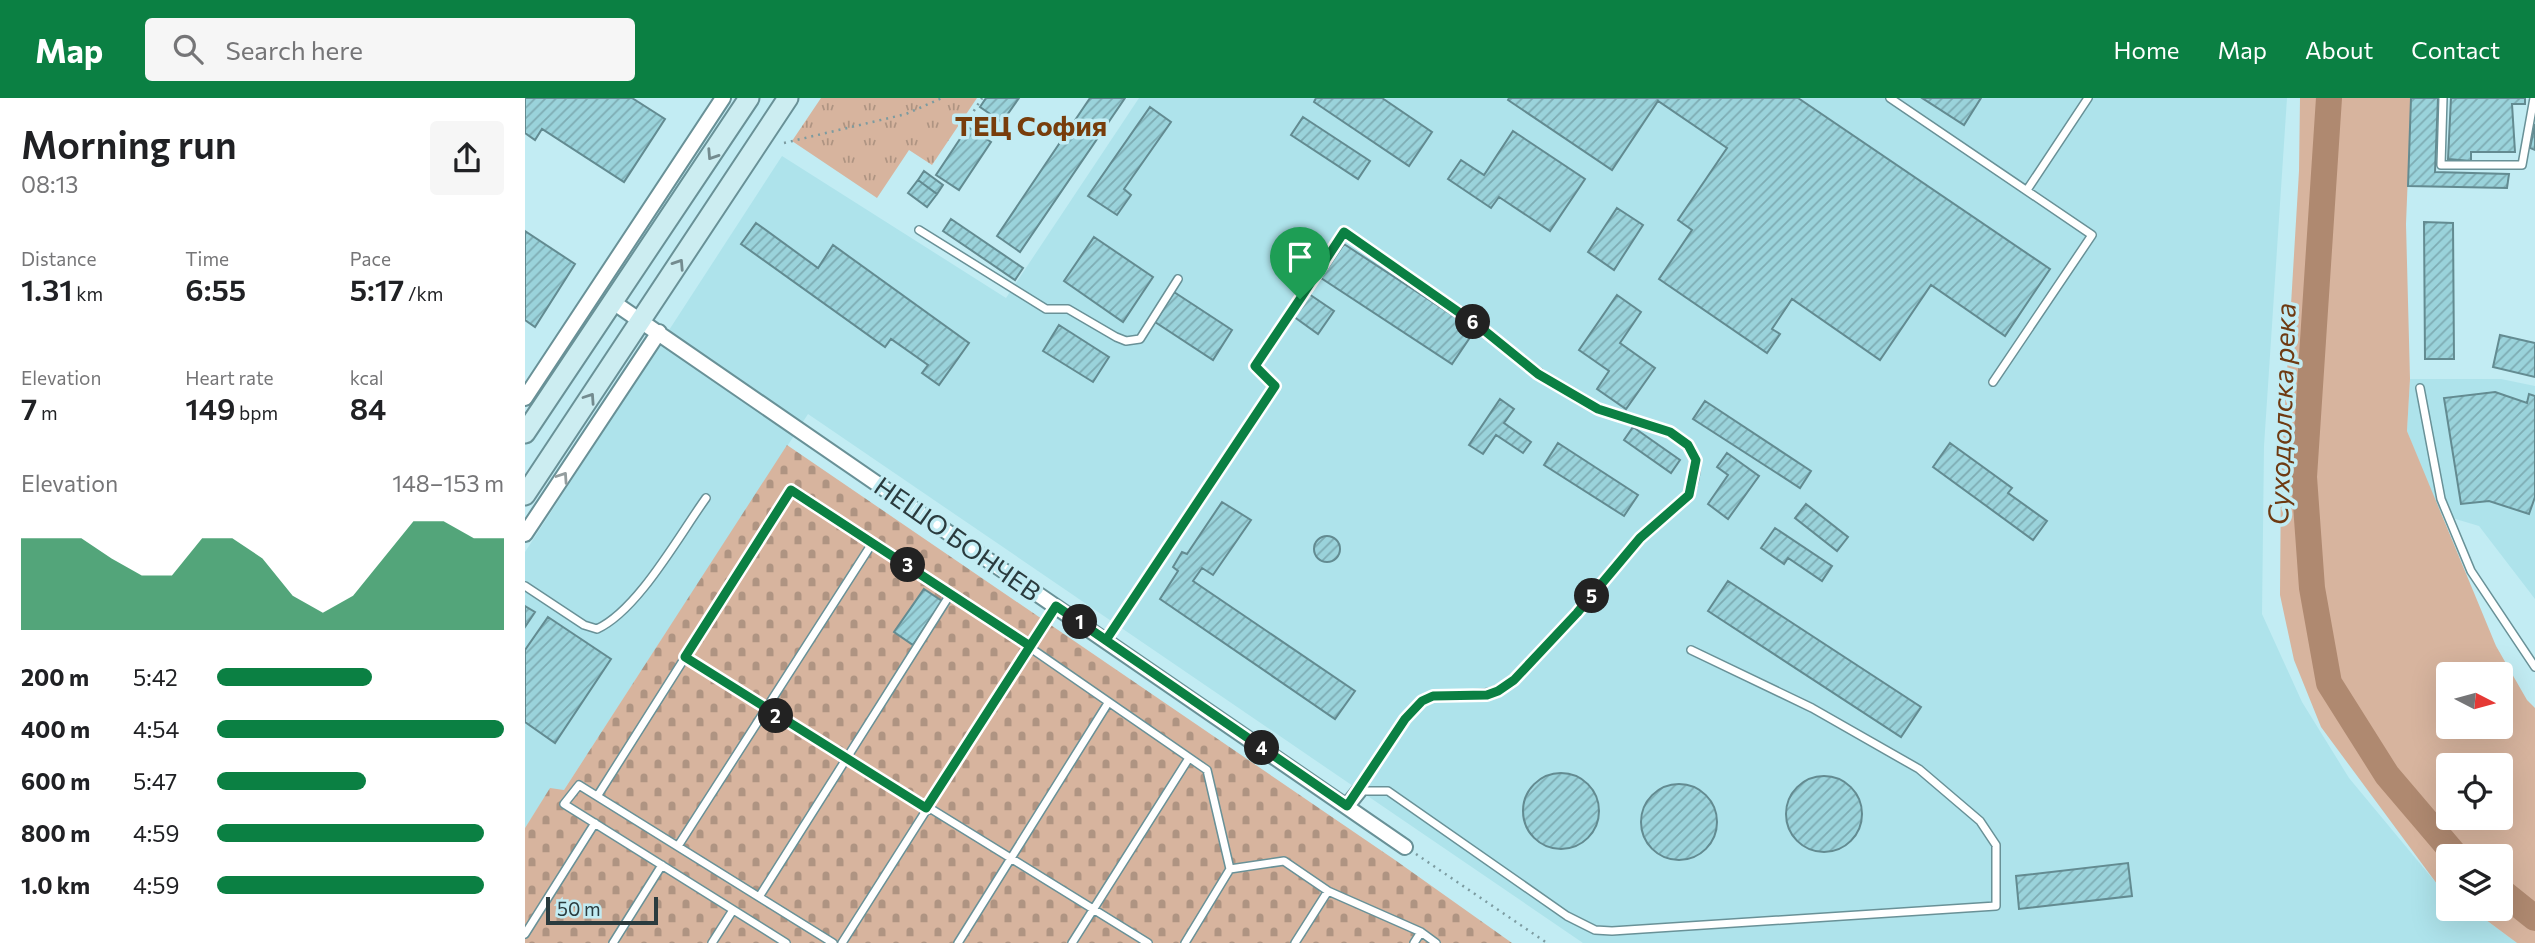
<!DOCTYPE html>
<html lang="en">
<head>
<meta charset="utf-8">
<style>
  body { margin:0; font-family:Commissioner,sans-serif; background:#f6f6f6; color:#202124; height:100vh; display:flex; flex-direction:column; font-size:26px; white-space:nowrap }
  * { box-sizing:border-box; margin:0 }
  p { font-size:23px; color:#757577 }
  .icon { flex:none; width:38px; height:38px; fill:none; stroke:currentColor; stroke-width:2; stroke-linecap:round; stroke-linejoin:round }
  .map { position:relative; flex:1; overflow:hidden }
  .panel { display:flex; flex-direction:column; background:#fff; width:525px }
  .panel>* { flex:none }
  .needle { width:46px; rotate:96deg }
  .controls { position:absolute; left:1911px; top:564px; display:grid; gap:14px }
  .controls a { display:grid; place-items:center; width:77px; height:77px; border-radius:7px; background:#fff; box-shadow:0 7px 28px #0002; font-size:35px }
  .scale { position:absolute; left:21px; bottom:18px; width:112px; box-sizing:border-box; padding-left:7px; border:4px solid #2a3b3e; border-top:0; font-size:19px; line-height:24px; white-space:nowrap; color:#2a3b3e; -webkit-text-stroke:5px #c2ecf3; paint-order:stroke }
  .pin { position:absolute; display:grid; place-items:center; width:60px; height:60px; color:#fff; margin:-72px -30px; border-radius:50% 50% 50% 0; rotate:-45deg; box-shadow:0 0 7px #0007 }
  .pin .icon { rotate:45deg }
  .km { position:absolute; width:35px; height:35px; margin:-18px; border-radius:50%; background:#222; color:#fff; font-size:19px; line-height:35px; text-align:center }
  .round { display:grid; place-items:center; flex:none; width:74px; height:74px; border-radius:7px; background:#f6f6f6 }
  .overview { display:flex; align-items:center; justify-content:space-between; height:119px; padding:0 21px }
  h1 { font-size:38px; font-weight:600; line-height:52px }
  .metrics { display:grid; grid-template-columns:repeat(3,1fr); gap:10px; height:119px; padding:7px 21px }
  .metrics div { display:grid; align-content:center }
  .metrics b { font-size:30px; font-weight:600 }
  .metrics small { font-size:19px; font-weight:400 }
  .metrics p { font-size:19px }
  .chart { height:196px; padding:14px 21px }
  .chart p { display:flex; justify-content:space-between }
  .chart svg { width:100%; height:126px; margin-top:7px; fill:#0b8043; opacity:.7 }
  ul { padding:0 21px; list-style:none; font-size:23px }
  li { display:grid; grid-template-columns:112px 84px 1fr; align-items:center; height:52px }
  li i { height:18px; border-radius:9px; background:#0b8043 }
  header { display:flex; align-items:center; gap:42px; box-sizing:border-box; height:98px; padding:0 35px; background:#0b8043; color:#fff }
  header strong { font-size:33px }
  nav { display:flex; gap:38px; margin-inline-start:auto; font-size:24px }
  .search { width:490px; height:63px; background:#f6f6f6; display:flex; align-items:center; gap:18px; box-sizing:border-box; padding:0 24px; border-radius:7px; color:#757577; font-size:26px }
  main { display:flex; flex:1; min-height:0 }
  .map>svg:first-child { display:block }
  .built { fill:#aee3eb }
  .grass { fill:#d7b49e; fill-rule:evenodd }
  .cemetery { fill:url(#cemetery-stones) }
  .park { fill:url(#park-tufts) }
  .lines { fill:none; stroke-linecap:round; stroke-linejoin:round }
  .river { stroke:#af8970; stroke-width:26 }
  .building { fill:url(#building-hatch); stroke:#638b91; stroke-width:2 }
  .lane-casing { stroke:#699197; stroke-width:10 }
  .street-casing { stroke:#699197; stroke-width:18 }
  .secondary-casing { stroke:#699197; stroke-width:23 }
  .path { stroke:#7c9ba0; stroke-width:2.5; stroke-dasharray:2 5; stroke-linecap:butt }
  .lane { stroke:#fff; stroke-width:7 }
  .street { stroke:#fff; stroke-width:14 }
  .secondary { stroke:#ccedf1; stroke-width:19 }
  .oneway { stroke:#738b8f }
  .oneway2 { stroke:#949d9e }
  .route-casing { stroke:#fff; stroke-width:14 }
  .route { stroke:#0b8043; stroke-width:9 }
  .labels { text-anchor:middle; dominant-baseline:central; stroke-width:7; stroke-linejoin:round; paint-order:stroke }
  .street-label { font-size:26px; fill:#2a3b3e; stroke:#c2ecf3 }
  .neighbourhood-label { font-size:28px; font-weight:bold; fill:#783d0b; stroke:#c2ecf3 }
  .water-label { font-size:28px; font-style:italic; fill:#6e3a12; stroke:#c2ecf3 }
</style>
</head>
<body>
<header>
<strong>Map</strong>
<div class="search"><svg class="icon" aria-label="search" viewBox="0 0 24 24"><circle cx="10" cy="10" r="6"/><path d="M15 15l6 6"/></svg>Search here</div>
<nav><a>Home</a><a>Map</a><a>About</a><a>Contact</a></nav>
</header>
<main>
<section class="panel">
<div class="overview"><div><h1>Morning run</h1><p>08:13</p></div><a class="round"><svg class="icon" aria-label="share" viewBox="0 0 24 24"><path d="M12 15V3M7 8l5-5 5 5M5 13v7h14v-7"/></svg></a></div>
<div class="metrics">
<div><p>Distance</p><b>1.31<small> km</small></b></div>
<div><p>Time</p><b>6:55</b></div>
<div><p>Pace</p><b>5:17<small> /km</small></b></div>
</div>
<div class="metrics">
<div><p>Elevation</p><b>7<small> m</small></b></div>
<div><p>Heart rate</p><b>149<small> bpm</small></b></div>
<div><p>kcal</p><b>84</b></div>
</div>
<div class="chart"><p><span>Elevation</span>148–153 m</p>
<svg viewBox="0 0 160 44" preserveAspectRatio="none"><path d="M0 44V12L10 12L20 12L30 19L40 25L50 25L60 12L70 12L80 19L90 32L100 38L110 32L120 19L130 6L140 6L150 12L160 12V44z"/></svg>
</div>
<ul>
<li><b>200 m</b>5:42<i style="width:54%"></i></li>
<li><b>400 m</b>4:54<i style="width:100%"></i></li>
<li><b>600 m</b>5:47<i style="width:52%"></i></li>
<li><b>800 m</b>4:59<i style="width:93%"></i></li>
<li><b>1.0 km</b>4:59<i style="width:93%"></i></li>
</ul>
</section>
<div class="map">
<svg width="2010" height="845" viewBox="0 0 2010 845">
  <defs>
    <pattern id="cemetery-stones" width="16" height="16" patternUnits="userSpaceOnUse" patternTransform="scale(1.75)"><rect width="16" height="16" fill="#d7b49e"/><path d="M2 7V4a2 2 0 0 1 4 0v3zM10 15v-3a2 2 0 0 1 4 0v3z" fill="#af9482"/></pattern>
    <pattern id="park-tufts" width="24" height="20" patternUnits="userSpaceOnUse" patternTransform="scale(1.75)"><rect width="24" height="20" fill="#d7b49e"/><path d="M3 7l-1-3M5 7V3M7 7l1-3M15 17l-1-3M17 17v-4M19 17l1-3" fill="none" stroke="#af9482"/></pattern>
    <pattern id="building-hatch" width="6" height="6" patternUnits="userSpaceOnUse" patternTransform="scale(1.75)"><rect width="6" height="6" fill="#9ad3db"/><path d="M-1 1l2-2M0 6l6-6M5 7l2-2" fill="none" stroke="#7eacb3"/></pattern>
  </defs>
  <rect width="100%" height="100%" fill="#c2ecf3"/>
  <path class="built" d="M614,0H1762L1739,348L1737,516L1777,604L1824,680L1912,786L1923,794V810H1945L1992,845H1058L283,316L39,692L25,691L0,730V454L257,58L481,200Z
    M1885,281H1976L2010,288V501L1954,428L1914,416L1882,333Z"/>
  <path class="grass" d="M1775,0H1886L1881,126L1885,281L1882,333L1971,548L2002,602L2010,610V845H1992L1945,810H1976V758H1923V794L1912,786L1796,629L1769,562L1755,497L1756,374L1774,73ZM1923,576H1976V628H1923ZM1923,667H1976V719H1923Z"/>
  <path class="cemetery" d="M262,347L870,762L987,845H0V730L25,690L39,692Z"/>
  <path class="park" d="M296,0H452L407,67L384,52L352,100L267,43Z"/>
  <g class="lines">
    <path class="river" d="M1804,0L1779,379L1787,490L1804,585L1862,677L1931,758
      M1976,793L2010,820"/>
  </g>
  <path class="building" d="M0,0H107L140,21L99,84L17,31L10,42L0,35Z
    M461,0H494L477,24L455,9Z
    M565,0H600L495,154L472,138Z
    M791,0H857L907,34L884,68L789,4Z
    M984,0H1273L1525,171L1480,238L1406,187L1355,262L1267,201L1247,231L1255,236L1242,255L1134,181L1167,132L1153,122L1202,50L1133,3L1087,72L983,2Z
    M1397,0H1456L1439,27Z
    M1886,0H1913L1910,74L1984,76L1982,90L1883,88Z
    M1926,0H2000V6H1987L1990,54H1946V63L1923,61Z
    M625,9L646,24L599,91L606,97L592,117L563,98Z
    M778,19L845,63L833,81L766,37Z
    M2010,26V52L2005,50Z
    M443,29L466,44L434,92L411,77Z
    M988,33L1060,81L1025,133L974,99L966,110L923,81L936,62L959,77Z
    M399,73L418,87L412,96L393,82Z
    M393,82L412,96L402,109L383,95Z
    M1092,110L1118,127L1089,172L1063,154Z
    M426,121L498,170L490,182L418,133Z
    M1899,124L1928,125L1929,261H1900Z
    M231,125L293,170L308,147L444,245L414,287L397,275L403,267L366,241L360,249L216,146Z
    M0,133L50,166L10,229L0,222Z
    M569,139L628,179L598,224L539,183Z
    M819,146L950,232L927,266L796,180Z
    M649,194L707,232L688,262L630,224Z
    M784,196L809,213L793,236L768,218Z
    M1092,197L1116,214L1095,245L1130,270L1101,311L1072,291L1084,273L1054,252Z
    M534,227L584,259L568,284L518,253Z
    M1975,237L2010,245V279L1968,269Z
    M1970,294L2002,305L2004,296L2010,298V399L2004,416L1964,403L1936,406L1919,300Z
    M975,301L989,311L979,325L1006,344L998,355L971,337L958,356L944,347Z
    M1180,303L1286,373L1275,390L1168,321Z
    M1108,329L1155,362L1146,375L1099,342Z
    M1033,345L1113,397L1099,418L1019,367Z
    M1425,345L1487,390L1483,395L1522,423L1508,442L1408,369Z
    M1202,355L1234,378L1203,421L1183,406L1203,377L1192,369Z
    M697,404L726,422L688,477L677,470L668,483L830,593L810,621L635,501L653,473L648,469L657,454L662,456Z
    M1281,406L1323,439L1312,453L1270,420Z
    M1250,430L1307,468L1297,483L1263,460L1259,466L1236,450Z
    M789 451a13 13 0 1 1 26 0a13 13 0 1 1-26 0Z
    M1203,483L1396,609L1376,639L1183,513Z
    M399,491L417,503L388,547L369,534Z
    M0,508L10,514L0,529Z
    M23,519L86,561L30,645L0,624V552Z
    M998 713a38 38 0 1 1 76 0a38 38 0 1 1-76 0Z
    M1261 716a38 38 0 1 1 76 0a38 38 0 1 1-76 0Z
    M1116 724a38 38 0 1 1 76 0a38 38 0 1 1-76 0Z
    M1603,765L1607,798L1494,811L1491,778Z"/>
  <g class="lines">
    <defs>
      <path id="lane" d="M1365,0L1567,137L1468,284
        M1918,0L1916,67H1997L2009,0
        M1502,92L1563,0
        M394,132L521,211H543L591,239L601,243L615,241L653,181
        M1895,290L1916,401L1946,473L2010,569
        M0,488L59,527L72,531C113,512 153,439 181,400
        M426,495L682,672L705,771L660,845
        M581,542L750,288L730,268L819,134C864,165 910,196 954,229C994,258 1030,291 1076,312C1100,324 1165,331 1171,362C1173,370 1168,391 1163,398C1154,411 1128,426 1115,439C1071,485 1037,540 988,582C963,604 938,592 908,598C882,603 848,670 834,693
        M160,559L623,845
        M834,693H863L1042,818L1070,832L1087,833L1471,808V747L1455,723L1394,671L1287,610L1166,552
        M73,697L266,392L348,444
        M153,748L348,444L426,495L234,799
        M705,771L759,763L803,793L896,834L911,845
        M0,836L70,725
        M88,845L137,767
        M187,845L208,812
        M261,845L39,706L54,687L308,845
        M317,845L531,508
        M433,845L583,605
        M547,845L664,660
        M770,845L803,793
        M889,845L896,834"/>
      <path id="street" d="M88,204L880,749
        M0,300L198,0
        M0,436L134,234
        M822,708L834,693"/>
      <path id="secondary" d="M0,335L224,0
        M0,397L263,0"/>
    </defs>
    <use href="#lane" class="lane-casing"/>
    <use href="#street" class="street-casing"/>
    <use href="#secondary" class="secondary-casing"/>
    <path class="path" d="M445,19L457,0
      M259,45L381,16L417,0
      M891,756L1022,845"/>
    <use href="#lane" class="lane"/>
    <use href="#street" class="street"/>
    <use href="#secondary" class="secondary"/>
  </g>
  <defs><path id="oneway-chevron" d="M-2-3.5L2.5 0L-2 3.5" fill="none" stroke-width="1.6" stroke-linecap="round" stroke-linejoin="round" transform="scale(1.75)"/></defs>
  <g class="oneway">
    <use href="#oneway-chevron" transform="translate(187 57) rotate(123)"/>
    <use href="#oneway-chevron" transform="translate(154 166) rotate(-57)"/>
    <use href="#oneway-chevron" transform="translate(65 300) rotate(-56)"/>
  </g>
  <use class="oneway2" href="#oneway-chevron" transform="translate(38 379) rotate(-56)"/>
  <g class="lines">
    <defs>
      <path id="route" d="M775,201L730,268L750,288L581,542L531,508L401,710L160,559L266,392L505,548L531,508L822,708L880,621L897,603L908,598L962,597L973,593L989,582L1052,515L1115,440L1164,397L1171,362L1163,347L1145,334L1073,311L1013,276L955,229L819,134L775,201"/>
    </defs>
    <use href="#route" class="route-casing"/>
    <use href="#route" class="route"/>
  </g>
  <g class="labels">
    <g class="street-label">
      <text transform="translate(433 440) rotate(35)">НЕШО БОНЧЕВ</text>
    </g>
    <g class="neighbourhood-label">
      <text x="506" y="27">ТЕЦ София</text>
    </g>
    <g class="water-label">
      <text transform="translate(1756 316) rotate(-88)">Суходолска река</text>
    </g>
  </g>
</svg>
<div class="controls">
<a><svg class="needle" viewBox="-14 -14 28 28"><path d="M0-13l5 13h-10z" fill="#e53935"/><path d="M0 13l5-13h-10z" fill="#757577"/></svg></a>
<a><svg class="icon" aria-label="locate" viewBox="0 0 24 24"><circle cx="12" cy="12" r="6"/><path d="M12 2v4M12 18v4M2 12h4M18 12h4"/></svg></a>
<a><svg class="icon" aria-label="layers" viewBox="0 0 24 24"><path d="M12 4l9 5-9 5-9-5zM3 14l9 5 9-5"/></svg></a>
</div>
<div class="scale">50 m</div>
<div class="pin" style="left:775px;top:201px;background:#1e9e55"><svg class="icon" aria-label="arrive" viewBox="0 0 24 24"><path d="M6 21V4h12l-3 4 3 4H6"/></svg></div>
<b class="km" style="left:555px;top:524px">1</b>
<b class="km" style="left:251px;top:618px">2</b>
<b class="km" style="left:383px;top:467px">3</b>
<b class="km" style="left:737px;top:650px">4</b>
<b class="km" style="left:1067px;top:498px">5</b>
<b class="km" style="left:948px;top:224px">6</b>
</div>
</main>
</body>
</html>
